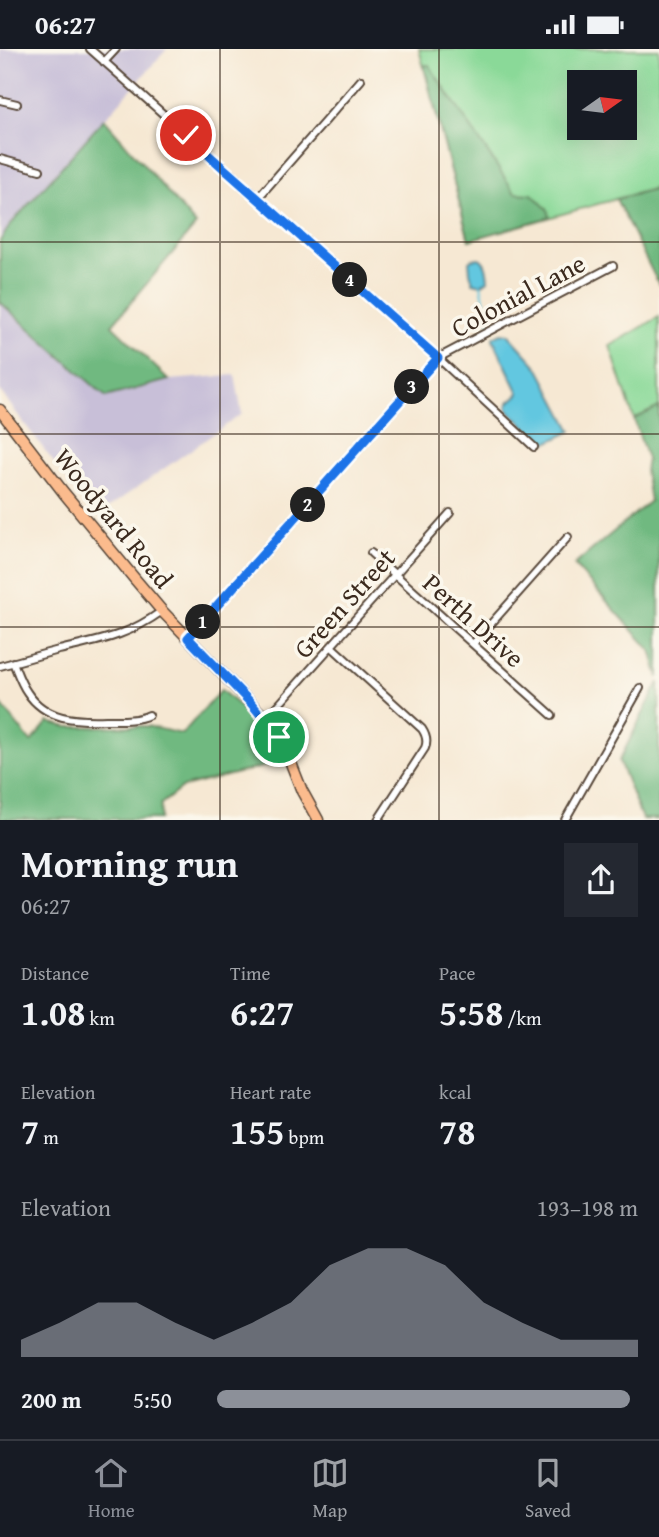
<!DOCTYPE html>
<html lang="en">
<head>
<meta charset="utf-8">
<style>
  body { margin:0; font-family:"Gentium Book Plus",serif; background:#242831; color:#f1f3f6; height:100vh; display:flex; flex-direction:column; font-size:26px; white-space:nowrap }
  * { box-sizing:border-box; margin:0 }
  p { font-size:23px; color:#9ea1a6 }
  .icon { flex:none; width:38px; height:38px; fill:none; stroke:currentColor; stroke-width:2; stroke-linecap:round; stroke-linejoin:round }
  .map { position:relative; height:771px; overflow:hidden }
  .sheet { display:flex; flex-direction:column; background:#171b24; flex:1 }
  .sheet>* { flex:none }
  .needle { width:46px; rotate:76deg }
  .buttons { position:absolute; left:567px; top:21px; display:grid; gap:14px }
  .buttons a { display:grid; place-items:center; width:70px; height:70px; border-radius:0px; background:#171b24; box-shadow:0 7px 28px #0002; font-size:35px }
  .pin { position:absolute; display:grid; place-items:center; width:60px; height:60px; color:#fff; margin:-30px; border:4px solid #fff; border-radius:50%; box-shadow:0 2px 7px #0007 }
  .km { position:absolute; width:35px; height:35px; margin:-18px; border-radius:50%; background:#222; color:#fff; font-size:19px; line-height:35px; text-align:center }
  .round { display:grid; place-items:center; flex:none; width:74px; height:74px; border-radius:0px; background:#242831 }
  .summary { display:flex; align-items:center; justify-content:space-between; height:119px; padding:0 21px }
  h1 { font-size:38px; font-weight:800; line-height:52px }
  .stats { display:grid; grid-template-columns:repeat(3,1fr); gap:10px; height:119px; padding:7px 21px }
  .stats div { display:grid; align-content:center }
  .stats b { font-size:35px; font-weight:800 }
  .stats small { font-size:19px; font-weight:400 }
  .stats p { font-size:19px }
  .chart { height:196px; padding:14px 21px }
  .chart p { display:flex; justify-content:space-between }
  .chart svg { width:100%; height:126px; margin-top:7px; fill:#8c9099; opacity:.7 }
  ul { padding:0 21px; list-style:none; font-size:23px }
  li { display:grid; grid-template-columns:112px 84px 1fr; align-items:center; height:52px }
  li i { height:18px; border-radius:9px; background:#8c9099 }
  .status { display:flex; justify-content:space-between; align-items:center; height:49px; padding:0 35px; background:#171b24; direction:ltr }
  .status svg { height:19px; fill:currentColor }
  .dock { display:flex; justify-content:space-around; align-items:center; height:98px; border-top:2px solid #363941; background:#171b24; font-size:19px; color:#9ea1a6 }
  .dock a { display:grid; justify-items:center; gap:4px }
  .dock .active { color:#8c9099 }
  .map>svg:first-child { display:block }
  .industrial { fill:#c8bfd8 }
  .green { fill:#8ad998; stroke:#62825b; stroke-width:2; fill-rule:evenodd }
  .forest { fill:#6fb980; stroke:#55724f; stroke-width:2 }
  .water { fill:#62c7e0; stroke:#4e787f; stroke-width:2 }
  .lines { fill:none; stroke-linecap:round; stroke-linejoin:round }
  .stream { stroke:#62c7e0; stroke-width:2 }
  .street-casing { stroke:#574639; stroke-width:10 }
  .primary-casing { stroke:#574639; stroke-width:13 }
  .street { stroke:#fff; stroke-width:6 }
  .primary { stroke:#fbbb8d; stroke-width:10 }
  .route-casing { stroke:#fff; stroke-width:14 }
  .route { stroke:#1a73e8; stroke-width:9 }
  .grid { fill:none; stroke:#3b2a1e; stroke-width:2; stroke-opacity:0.55 }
  .labels { text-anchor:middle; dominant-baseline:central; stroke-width:7; stroke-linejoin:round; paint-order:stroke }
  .street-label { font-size:26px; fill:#3b2a1e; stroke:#fbf7ec }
</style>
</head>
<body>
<div class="status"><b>06:27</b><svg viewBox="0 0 49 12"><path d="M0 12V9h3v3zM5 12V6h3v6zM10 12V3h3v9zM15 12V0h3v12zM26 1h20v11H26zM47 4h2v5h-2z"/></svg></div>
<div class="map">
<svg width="659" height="771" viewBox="0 0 659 771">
  <rect width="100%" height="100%" fill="#fbf7ec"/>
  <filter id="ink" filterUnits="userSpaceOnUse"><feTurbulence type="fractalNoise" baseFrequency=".0143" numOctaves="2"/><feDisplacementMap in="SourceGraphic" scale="14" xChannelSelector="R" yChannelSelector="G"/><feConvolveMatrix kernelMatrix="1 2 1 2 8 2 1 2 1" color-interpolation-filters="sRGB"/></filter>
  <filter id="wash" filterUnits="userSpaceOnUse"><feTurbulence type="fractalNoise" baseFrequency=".00686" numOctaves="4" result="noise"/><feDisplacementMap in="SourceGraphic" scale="28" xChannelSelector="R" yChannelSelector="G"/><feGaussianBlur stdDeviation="1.57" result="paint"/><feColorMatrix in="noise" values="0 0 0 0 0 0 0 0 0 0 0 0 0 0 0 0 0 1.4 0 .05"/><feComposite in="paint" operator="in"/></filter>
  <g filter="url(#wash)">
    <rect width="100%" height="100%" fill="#f6e8d3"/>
    <path class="industrial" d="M0,0H167L11,175L0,192Z
      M0,253L106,347L169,331L235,326L242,365L95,468L0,342Z"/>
    <path class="green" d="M419,0H659V138L469,191ZM579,33H625V79H579Z
      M659,268V358L634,370L610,297Z"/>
    <path class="forest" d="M429,16L515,144L532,145L548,161L550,168L469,191L424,16Z
      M104,70L196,176L112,276L169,331L106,348L0,253V192L11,175Z
      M659,140V236L616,150Z
      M659,358V629L651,601L574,516L650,452L645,422L647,410L634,370Z
      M659,633V770H642L619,712Z
      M221,641L268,682L274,715L183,738L161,755L160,770H0V654L31,693L48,673L68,678L147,677L182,685Z"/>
    <path class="water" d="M479,209C487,213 487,223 488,231L481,236L473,234L470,223L469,212L472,210Z
      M501,284L508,285L538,318L572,382L551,392L545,394L509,363C503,352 515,351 519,344L493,290V288Z"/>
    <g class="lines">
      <path class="stream" d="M481,236L490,277"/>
    </g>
  </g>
  <g filter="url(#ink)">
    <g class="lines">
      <defs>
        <path id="street" d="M90,0L438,309L534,398
          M104,13L116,0
          M0,51L17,55
          M0,110L40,121
          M258,149L361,31
          M371,504L552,666
          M188,589L438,309L613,217
          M473,595L568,488
          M332,598L422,680C426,686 428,692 425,699L378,771
          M13,613C17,623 21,635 27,643C45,671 76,672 106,671C121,671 136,672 149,666
          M0,617C20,612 39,606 59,601C101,591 126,588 162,562
          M266,670L450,464
          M565,771L640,639"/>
        <path id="primary" d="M0,361L64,444L134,529L162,562L266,670L285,699L302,742L318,771"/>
      </defs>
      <use href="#street" class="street-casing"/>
      <use href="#primary" class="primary-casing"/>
      <use href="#street" class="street"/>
      <use href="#primary" class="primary"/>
    </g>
  </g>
  <g class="lines" filter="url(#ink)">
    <defs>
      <path id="route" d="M186,86L438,309C354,402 272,496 188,589L250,653L279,688"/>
    </defs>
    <use href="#route" class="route-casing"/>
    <use href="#route" class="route"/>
  </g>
  <path class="grid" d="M220,0V771M439,0V771M0,193H659M0,385H659M0,578H659"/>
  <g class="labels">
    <g class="street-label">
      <text transform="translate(518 246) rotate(-28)">Colonial Lane</text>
      <text transform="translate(114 469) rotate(51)">Woodyard Road</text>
      <text transform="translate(344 554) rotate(-48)">Green Street</text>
      <text transform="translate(474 571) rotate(42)">Perth Drive</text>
    </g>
  </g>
</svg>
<div class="buttons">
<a><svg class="needle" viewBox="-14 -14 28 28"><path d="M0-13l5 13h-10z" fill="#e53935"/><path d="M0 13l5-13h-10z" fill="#9ea1a6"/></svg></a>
</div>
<div class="pin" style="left:279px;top:688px;background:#1e9e55"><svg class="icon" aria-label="arrive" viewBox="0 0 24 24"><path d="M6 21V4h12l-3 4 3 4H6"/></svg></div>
<div class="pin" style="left:186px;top:86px;background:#d93025"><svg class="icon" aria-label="check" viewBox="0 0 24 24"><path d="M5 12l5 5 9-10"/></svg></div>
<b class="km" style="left:203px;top:573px">1</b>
<b class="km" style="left:308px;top:456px">2</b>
<b class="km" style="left:412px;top:338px">3</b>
<b class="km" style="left:350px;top:231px">4</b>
</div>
<section class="sheet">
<div class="summary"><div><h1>Morning run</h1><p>06:27</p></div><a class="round"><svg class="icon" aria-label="share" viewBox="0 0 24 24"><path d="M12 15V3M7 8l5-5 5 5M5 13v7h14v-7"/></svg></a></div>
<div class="stats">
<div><p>Distance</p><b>1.08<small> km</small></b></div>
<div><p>Time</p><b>6:27</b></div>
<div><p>Pace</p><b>5:58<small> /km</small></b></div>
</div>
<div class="stats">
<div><p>Elevation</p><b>7<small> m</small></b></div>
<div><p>Heart rate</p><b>155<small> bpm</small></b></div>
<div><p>kcal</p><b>78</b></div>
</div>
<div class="chart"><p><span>Elevation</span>193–198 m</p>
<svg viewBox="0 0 160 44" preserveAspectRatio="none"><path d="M0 44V38L10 32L20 25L30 25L40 32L50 38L60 32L70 25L80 12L90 6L100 6L110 12L120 25L130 32L140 38L150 38L160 38V44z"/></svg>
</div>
<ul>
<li><b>200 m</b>5:50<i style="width:98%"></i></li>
</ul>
</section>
<nav class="dock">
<a class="active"><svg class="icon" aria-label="home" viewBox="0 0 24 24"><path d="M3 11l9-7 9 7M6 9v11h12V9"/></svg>Home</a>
<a><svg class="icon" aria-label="map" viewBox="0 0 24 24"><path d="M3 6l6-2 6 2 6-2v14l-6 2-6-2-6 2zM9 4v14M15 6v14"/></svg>Map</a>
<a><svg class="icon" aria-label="saved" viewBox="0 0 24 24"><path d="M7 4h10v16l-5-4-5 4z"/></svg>Saved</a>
</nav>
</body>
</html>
